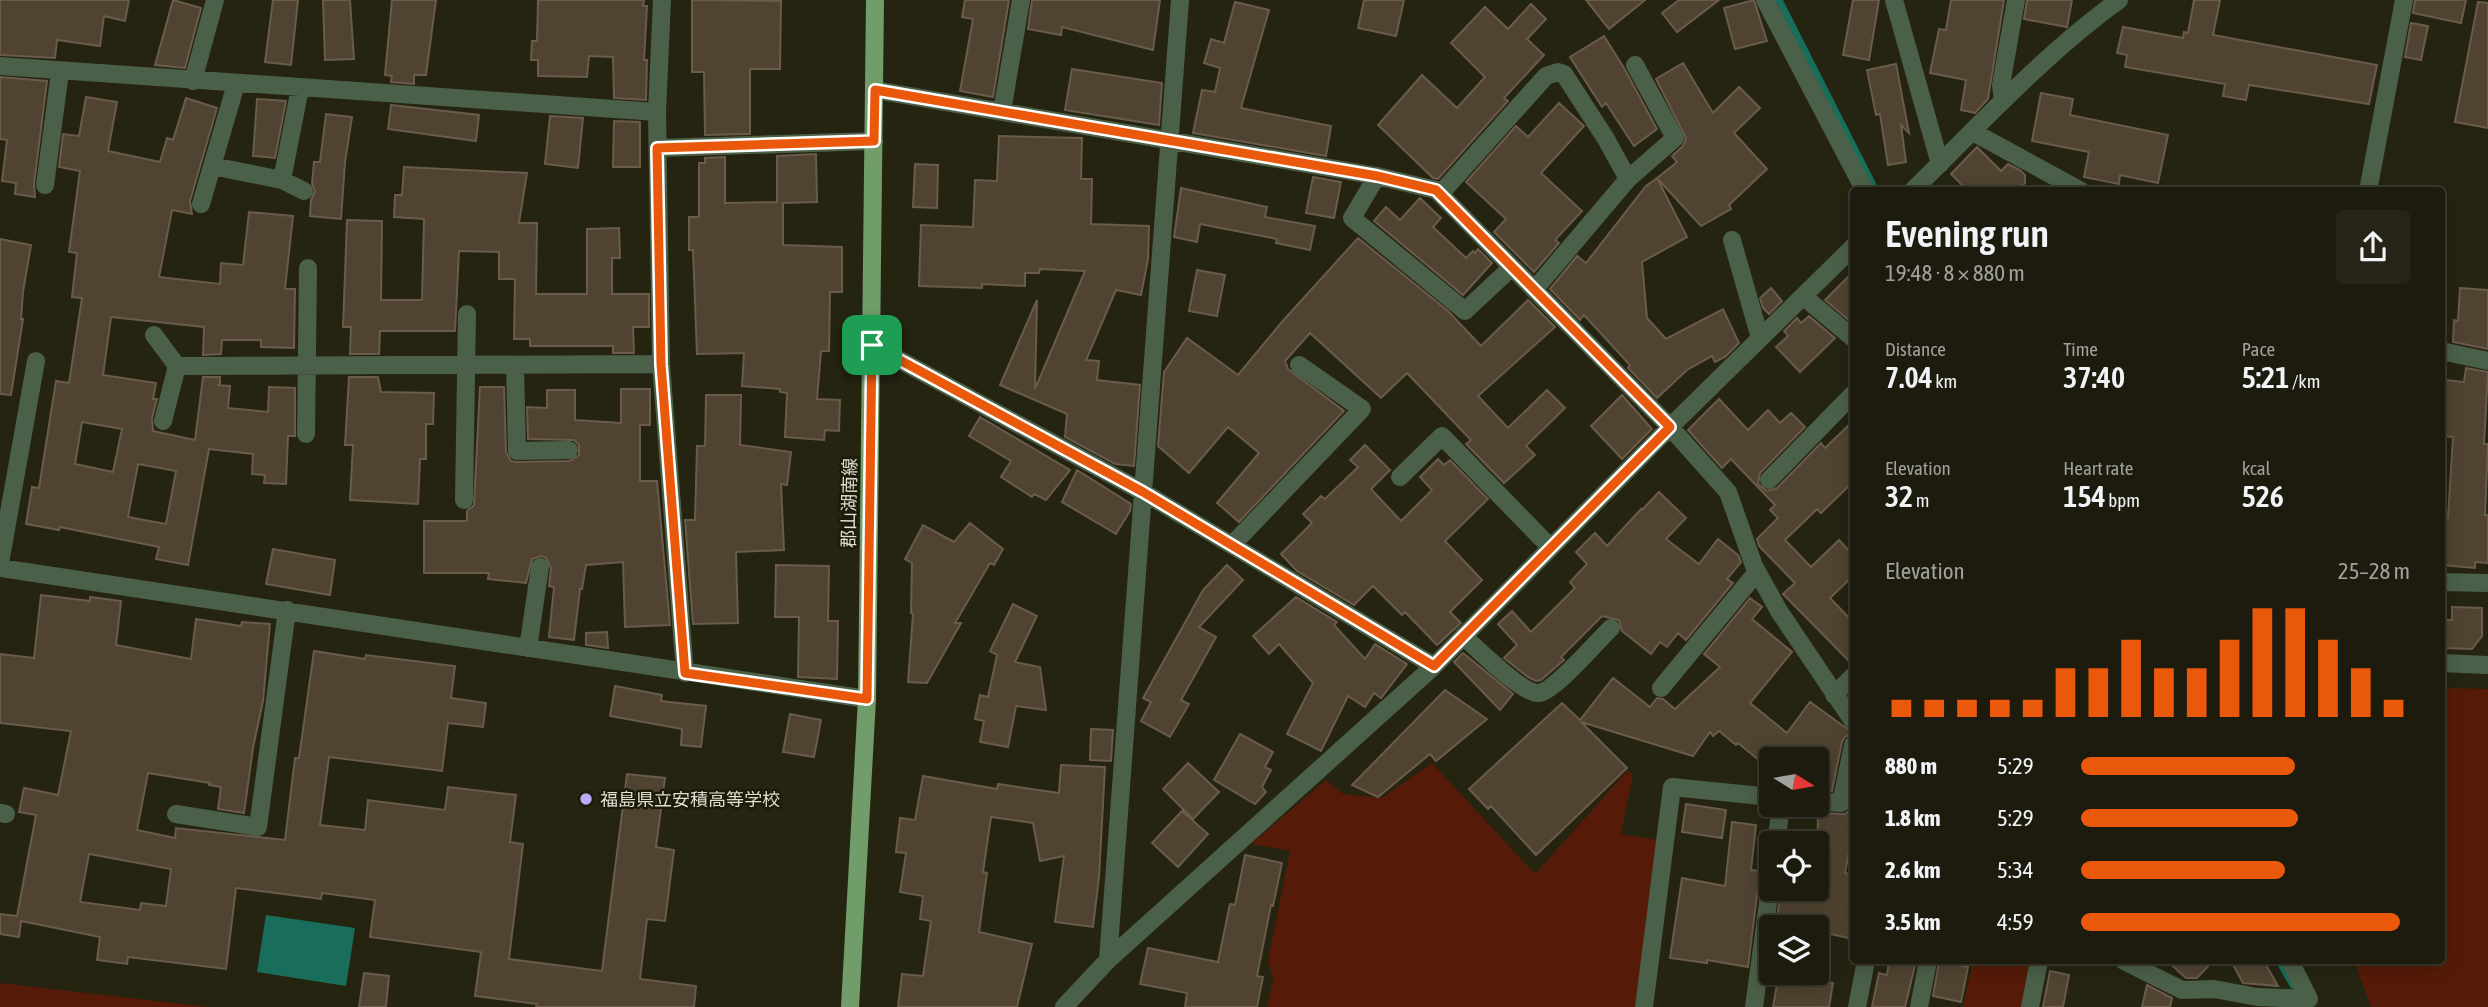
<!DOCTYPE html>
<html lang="en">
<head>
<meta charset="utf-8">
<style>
  body { margin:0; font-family:"Asap Condensed","Noto Sans JP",sans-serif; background:#252416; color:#f1f3f6; height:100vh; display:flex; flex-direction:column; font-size:26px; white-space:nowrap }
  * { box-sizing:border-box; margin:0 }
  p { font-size:23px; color:#a0a19d }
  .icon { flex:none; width:38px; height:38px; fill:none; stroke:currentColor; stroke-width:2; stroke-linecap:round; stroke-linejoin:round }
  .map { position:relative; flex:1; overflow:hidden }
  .sheet { position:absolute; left:1850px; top:187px; width:595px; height:777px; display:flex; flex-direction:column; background:#1c1b0d; border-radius:7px; box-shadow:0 4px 18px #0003,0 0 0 2px #3a392e }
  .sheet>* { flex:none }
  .needle { width:46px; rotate:101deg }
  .tools { position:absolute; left:1759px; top:747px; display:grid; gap:14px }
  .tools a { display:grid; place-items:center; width:70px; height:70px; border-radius:7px; background:#1c1b0d; box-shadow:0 4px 18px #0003,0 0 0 2px #3a392e; font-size:35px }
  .pin { position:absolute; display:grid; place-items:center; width:60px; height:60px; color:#fff; margin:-30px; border-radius:14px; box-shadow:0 4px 10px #0006 }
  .round { display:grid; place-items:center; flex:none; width:74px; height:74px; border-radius:7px; background:#252416 }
  .head { display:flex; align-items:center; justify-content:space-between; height:119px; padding:0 35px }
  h1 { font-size:38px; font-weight:600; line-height:52px }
  .stats { display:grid; grid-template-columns:repeat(3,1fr); gap:10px; height:119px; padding:7px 35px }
  .stats div { display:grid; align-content:center }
  .stats b { font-size:30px; font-weight:600 }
  .stats small { font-size:19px; font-weight:400 }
  .stats p { font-size:19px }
  .chart { height:196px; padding:14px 35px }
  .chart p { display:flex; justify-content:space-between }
  .chart svg { width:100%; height:126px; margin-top:7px; stroke:#ea580c; stroke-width:6 }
  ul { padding:0 35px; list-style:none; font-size:23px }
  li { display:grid; grid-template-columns:112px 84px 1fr; align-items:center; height:52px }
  li i { height:18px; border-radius:9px; background:#ea580c }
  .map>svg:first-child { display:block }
  .green { fill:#551b08 }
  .water { fill:#196d5b }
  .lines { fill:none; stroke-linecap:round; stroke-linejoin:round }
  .stream { stroke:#196d5b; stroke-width:7 }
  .building { fill:#514331; stroke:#6a5b4a; stroke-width:2; fill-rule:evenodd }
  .minor { stroke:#4b6048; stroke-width:18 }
  .major { stroke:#719d6a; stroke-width:18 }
  .route-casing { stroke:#fff; stroke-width:14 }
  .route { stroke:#ea580c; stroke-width:9 }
  .poi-dot { fill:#bda9f5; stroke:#1c1b07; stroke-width:2.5 }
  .labels { text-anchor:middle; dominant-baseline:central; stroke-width:5; stroke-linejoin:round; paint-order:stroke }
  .street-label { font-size:18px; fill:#deded2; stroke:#1c1b07 }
  .poi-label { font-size:18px; fill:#deded2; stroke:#1c1b07; text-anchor:start }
</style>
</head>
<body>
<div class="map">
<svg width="2488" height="1007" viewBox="0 0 2488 1007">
  <rect width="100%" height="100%" fill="#252411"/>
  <path class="green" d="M2441,688L2488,689V1007H2371L2354,961H2441Z
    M1432,763L1535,874L1627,771L1633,774L1621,834L1657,840L1635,1007H1267L1273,979L1268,961L1290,851L1251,844L1326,780L1343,794L1382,798Z
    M1973,961H2032L2023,1007H1963Z
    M0,983L208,1007H0Z"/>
  <path class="water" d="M266,915L355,928L346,986L257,972Z"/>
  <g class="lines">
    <path class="stream" d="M1779,0L1876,191
      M2279,961L2293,985"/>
  </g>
  <path class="building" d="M0,0H129L125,21L104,16L100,46L57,40L55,58L0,55Z
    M173,0L201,8L185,68L155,65Z
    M273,0H298L291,65L265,62Z
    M323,0H350L354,59L325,60Z
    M392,0H436L426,75H414V84L391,82L392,76L385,75Z
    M538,0H644L643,6H647L644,60H647L646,100L614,98L613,57L589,56L587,77L538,76V60H531L532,41H537Z
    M692,0L781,1L780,69H750V134L705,135L704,72H692Z
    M965,0H1009L993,97L960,91L973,19L962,17Z
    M1032,0H1160L1153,50L1062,27L1061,35L1028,29Z
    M1364,0H1404L1396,36L1358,28Z
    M1586,0H1645L1609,29Z
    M1679,0H1719L1677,32L1662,13Z
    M1754,0L1767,41L1735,49L1724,8Z
    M1853,0H1879L1869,60L1843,55Z
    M1951,0H2004L1988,99L1975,113L1961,110L1966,80L1930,73L1939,29L1946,30Z
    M2027,0H2072L2067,27L2024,19Z
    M2194,0H2220L2213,35L2377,65L2369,104L2249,85L2246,100L2223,96L2225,84L2125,67L2127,55L2117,53L2123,27L2183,38L2184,32L2188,33Z
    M2415,0H2466L2461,23L2413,13Z
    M1235,2L1269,10L1241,108L1331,126L1326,156L1193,133L1202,90L1215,92L1220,68L1204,63L1211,39L1224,43Z
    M2478,2L2488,3V128L2455,122Z
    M1531,4L1546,19L1527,39L1544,55L1504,98L1508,101L1438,179L1433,178L1378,125L1422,75L1457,108L1485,77L1451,43L1485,7L1508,29Z
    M2411,23L2428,26L2421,60L2405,57Z
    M1604,36L1624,68L1657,129L1634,146L1606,103L1602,107L1570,57Z
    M1683,63L1713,113L1739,87L1760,108L1734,133L1767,169L1729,205L1731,209L1701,226L1657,178L1677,162L1672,156L1683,146L1686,138L1656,79Z
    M1896,64L1909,133L1901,125L1906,162L1888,165L1880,114L1876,115L1867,70Z
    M1072,69L1162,83L1159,125L1065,110Z
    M0,77L47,81L34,184L35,197L15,194L16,183L2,181L7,140L0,139Z
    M2041,93L2073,99L2070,115L2168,135L2158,183L2120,175L2119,184L2084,177L2089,152L2032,141Z
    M86,97L117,102L108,151L160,162L167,138L173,140L186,98L217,108L190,201L192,214L172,210L159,277L220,284L221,263L243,265L249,212L293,216L285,289H295L294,348L261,347V340H222L221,354L203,355L204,327L111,317L103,375L156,383L153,399H157L152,418L153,431L195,440L203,377H220V385H217L230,386L228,408L268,412L269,387L295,388V436H288L286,484L264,483L265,475L252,474L253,454L209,449L188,565L156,559L159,547L60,527L59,530L26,524L32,487L39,488L56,381L69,383L82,298L72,297L77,253L69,252L80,171L59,167L63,134L79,136ZM82,422L122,429L113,472L75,464ZM138,464L176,471L166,524L128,517Z
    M257,99L286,101L275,158L253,156Z
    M1559,103L1584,126L1541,173L1582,211L1555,240L1559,243L1534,272L1494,232L1506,219L1466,182L1516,126L1528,137Z
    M391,105L479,115L476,141L388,129Z
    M326,114L352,117L345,162L341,219L310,216L311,200L315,191L312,184L314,162H320Z
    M550,116L583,118L578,168L545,164Z
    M614,121L640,122V167H613Z
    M999,136L1082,138L1081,179H1092L1091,224L1149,226L1148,259L1141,295L1116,290L1086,360L1099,361L1097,380L1140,385L1134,466L1115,464L1065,437L1067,414L1000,385L1037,300L1035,389L1085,271L1040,269L1039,273H1025V286L982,284V288L919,286L921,225L973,227L975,180L997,181Z
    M1977,147L2001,171L2008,164L2020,170L2025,175V183L2019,189L2021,191H1968L1951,174Z
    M816,154L817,202L783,203V245L842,247V292H830L829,351H821L817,399L840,400L839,431L825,430L824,440L785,437L787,393L780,392V389L742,386L744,353L697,354L693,250H689V217H699V163H705V158L725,157V203L777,202V156Z
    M915,164L938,165L937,208L913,207Z
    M404,167L527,173L519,223H537L536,294H587V229L619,228L620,258H612V294H649V327H633L634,353H613V346H530V339H514L515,279H499V252L459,251L455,331H380L379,354H350L351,327H343L347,220L382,221L381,300H422L424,219L394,217L395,195H402Z
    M1313,177L1341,182L1334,218L1306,213Z
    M1657,178L1687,237L1642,262L1647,318L1666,339L1723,309L1739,343L1725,357L1715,362L1712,356L1687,370L1657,398L1628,368L1630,365L1584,315L1580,320L1550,289L1577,256L1586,263L1646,186Z
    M1181,188L1267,207L1265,217L1315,226L1310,250L1276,243L1277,239L1200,224L1197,242L1174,237Z
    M1420,198L1441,218L1433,227L1466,258L1473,251L1475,253L1478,249L1492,263L1463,295L1374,221L1386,207L1400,220Z
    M1358,238L1448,311L1481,346L1528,300L1555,327L1478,396L1508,428L1547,390L1565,408L1526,446L1535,455L1504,483L1466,444L1471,440L1407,373L1381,398L1310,333L1285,361L1288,369L1344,411L1239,522L1217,503L1259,453L1228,427L1189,473L1158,446L1164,372L1187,338L1238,375L1281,323Z
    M0,239L31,245L23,292L21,319H23L11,395L0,394Z
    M1197,270L1225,275L1217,316L1189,311Z
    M1853,272V320L1851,322L1825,300Z
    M1771,288L1782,301L1769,314L1763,308L1760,298Z
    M2460,288L2488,290V349L2453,342L2454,320L2458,321Z
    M1809,316L1835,338L1800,372L1776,347L1788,336L1784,331L1797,318L1801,323Z
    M2466,368L2488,372L2484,444H2488L2485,515H2488V563L2475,562V568L2441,565V518H2448L2453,437L2443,436L2446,380L2464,382Z
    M349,377H378L381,392L434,393L433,424H426V459H420L418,504L350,500L353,445H345Z
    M480,387H504L506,452L511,461L517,462L569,461L579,455V445L574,440L528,439L527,407L547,408V390H575V420L621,423V389H650V425H640V481H657L670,625L625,627L623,562L586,565L582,589H580L574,640L549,637L554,587L549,586L551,568L546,558L541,556L532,559L526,583L488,579L489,573H424V521H467V511L474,505Z
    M706,395H741L740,445L791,452L787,485L781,484L784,550L736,552L738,623L693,624L685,520H695L697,446H705Z
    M1622,395L1652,429L1622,459L1591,426Z
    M1719,399L1748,430L1768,410L1780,423L1791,413L1805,427L1760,473L1758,484L1767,491L1777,488L1821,443L1825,448L1853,421V482L1821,513L1817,509L1785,540L1811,567L1839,540L1853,555V576L1830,598L1853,622V665L1783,594L1795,583L1759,546L1757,539L1778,518L1770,510L1775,505L1731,459L1722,468L1688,430Z
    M980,417L1070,470L1046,500L1034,494L1032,497L1001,477L1011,461L969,436Z
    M1365,445L1390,470L1371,489L1401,521L1432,490L1420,477L1438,459L1444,465L1450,460L1488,499L1445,541L1482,580L1450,612L1461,623L1437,645L1405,612L1402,615L1373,586L1354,605L1297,571L1281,554L1312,523L1303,514L1321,496L1325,499L1358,467L1350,460Z
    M1077,470L1131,504L1130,511L1116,534L1062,502Z
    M1659,492L1686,518L1666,539L1699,564L1718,539L1738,555L1741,562L1727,579L1733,583L1686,640L1678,633L1667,647L1660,642L1651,654L1622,631L1619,620L1602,616L1561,657L1564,660L1541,680L1536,681L1528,677L1504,658L1517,645L1498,624L1512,611L1531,632L1575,588L1570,582L1587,564L1576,552L1595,533L1607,546L1641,509L1642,510Z
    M970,523L1003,549L994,565L990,563L955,623H961L927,683L908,682L913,614L911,613L912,563L905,559L923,525L954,542Z
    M273,549L335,560L330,595L266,584Z
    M776,565L829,566L828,621H838L837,679L798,677L799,617H775Z
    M1227,565L1243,580L1199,627L1216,637L1181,700L1189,704L1170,737L1141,721L1151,702L1143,698L1203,590Z
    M41,595L90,601V597L121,601L116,645L191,659L196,619L241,626L242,622L270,624L263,701L253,748L244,813L218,809L221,787L209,785L210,783L148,773L137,830L175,838L176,828L285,840L295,758H299L314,651L365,659L366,655L455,666L451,698L486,703L483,727L448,723L442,771L329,757L320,825L365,830L368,800L445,810L448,787L516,795L510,842L523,844L509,959L602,971L627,774L665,778L656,847L674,850L665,921L647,919L640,979L696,986L694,1007H536L537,1004L475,996L481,952L370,937L375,900L322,893L321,899L236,888L226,969L128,957L127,964L97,960L100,937L21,921L19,937L0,934V914L17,916L36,815L19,812L24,788L58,795L71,731L0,723V654L34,658ZM89,854L171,869L166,906L141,903L140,910L80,902Z
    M1296,597L1337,622L1334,625L1365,659L1375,644L1407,664L1381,698L1374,693L1365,707L1348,696L1321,751L1287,734L1313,683L1279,644L1269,654L1253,636Z
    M1750,598L1762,607L1752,619L1792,652L1750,703L1787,733L1810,702L1853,733L1845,737L1842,742L1832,791L1816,788V760H1771L1766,766L1738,743L1736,745L1719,731L1713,736L1710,732L1693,756L1581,722L1627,768L1536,855L1491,806L1488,809L1469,789L1562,703L1580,720L1613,678L1650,707L1657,698L1663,699L1675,709L1720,667L1704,654Z
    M1013,604L1037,616L1015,662L1040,667L1046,710L1016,706L1008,747L980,742L984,721L975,719L980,695L988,697L997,655L990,651Z
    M2452,607L2482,608V636L2472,649L2444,648V620H2452Z
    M607,632L608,648L586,645V633Z
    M1463,653L1513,694L1500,710L1454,662Z
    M615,686L662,695L661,701L706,706L701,747L681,745L682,729L610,716Z
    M1445,690L1487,719L1436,761L1430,754L1378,797L1352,785Z
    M790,714L821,720L814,757L783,752Z
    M1091,729L1113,730L1111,761L1090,760Z
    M1240,734L1273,752L1265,767L1271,770L1262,787L1266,792L1255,804L1214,780Z
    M1188,763L1219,792L1193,819L1163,789Z
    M1061,765L1105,767L1099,877L1093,927L1055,922L1064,856L1040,861L1033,823L991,817L983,872L987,873L979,932L1032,944L1017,1007H898L902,974L923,976L931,921L920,919L923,896L900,892L906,853L896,852L900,818L915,820L923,776L997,789L998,784L1059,793Z
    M1853,800V830L1845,873L1853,875V939L1826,933L1828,924L1777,919L1781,889H1816L1818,813L1845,814L1850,810Z
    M1686,804L1726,810L1722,838L1682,832Z
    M1182,811L1208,834L1178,867L1152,843Z
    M1732,822L1756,825L1751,870L1760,871L1748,967L1707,960V963L1670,958L1682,878L1725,886Z
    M1245,855L1282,863L1273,906L1271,905L1257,976L1263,977L1257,1007H1185L1187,993L1140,984L1148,948L1218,962L1230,904L1235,905Z
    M1889,961H1916L1905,1007H1872L1879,973L1887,975Z
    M2167,961H2213L2197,978H2186Z
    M2231,961H2264L2278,986L2243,983Z
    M1939,962L1968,967L1961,1002L1933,996Z
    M2050,971L2069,975L2063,1007H2043Z
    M364,973L389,976L386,1007H359Z
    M1779,973H1810L1809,979L1833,983L1829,1007H1773Z
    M2147,985L2172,998L2170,1007H2142Z"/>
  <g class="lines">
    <path class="minor" d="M662,0L657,112L661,364L685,673
      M1765,0L1865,191
      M1894,0L1940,164
      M0,66L657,112
      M193,81L215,0
      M875,90L1377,176L1436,190L1670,427L1728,492L1754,566L1779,611L1853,721
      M2003,101L2001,85L2016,0
      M1002,111L1021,0
      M1973,132L2081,191
      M658,148L874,141
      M212,166L282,180L304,191
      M1377,176L1352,218L1465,311L1512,267
      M282,180L300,88
      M45,185L60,72
      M1912,191C1979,126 2043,55 2119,0
      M2368,191L2404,0
      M1440,194L1546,76L1558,72L1564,74L1606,139L1628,179
      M201,204L236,84
      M1732,240L1760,338
      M1534,290L1628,179L1675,138L1635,65
      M1803,296L1853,338
      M154,335L177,366
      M872,345L1143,492L1434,666
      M2441,351L2488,361
      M515,365L517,451L569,450
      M163,421L177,366L661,364
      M306,434L308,268
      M1400,477L1442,436L1550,547
      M1769,480L1853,394
      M464,500L467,314
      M1232,545L1362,409L1299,365
      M0,563L36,361
      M0,568L867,699
      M2441,582L2488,583
      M1463,636C1477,648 1523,695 1539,693C1555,691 1598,640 1611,628
      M528,648L540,567
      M2441,663L2488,665
      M1661,688L1757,572
      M1834,695L1853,676
      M1816,801L1841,803L1853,745
      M0,813L6,814
      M176,814L258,827L287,610
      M1776,844L1781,805
      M1108,960L1180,0
      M2124,961L2182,990L2214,989L2257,997L2309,999L2290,961
      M1064,1007L1108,960L1434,666L1670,427L1853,247
      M1644,1007L1672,787L1771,797
      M1754,1007L1771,881
      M1857,1007L1866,961
      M1919,1007L1928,961
      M2030,1007L2039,961"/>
    <path class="major" d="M850,1007L867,699L875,0"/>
  </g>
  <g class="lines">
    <defs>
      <path id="route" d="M875,90L1377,176L1436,190L1670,427L1434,666L1143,492L872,345L867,699L685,673L661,364L657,148L874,141Z"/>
    </defs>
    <use href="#route" class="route-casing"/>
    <use href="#route" class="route"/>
  </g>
  <circle class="poi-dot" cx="586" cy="799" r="7"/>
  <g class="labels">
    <g class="street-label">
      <text transform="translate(849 503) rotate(-89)">郡山湖南線</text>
    </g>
    <g class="poi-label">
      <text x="600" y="799">福島県立安積高等学校</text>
    </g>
  </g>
</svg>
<div class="tools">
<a><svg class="needle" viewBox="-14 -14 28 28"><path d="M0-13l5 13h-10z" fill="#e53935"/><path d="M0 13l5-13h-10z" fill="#a0a19d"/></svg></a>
<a><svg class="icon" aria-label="locate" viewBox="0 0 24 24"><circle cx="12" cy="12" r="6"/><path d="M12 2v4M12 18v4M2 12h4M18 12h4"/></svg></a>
<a><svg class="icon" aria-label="layers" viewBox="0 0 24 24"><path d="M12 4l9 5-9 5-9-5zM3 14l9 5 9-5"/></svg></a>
</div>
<div class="pin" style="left:872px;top:345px;background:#1e9e55"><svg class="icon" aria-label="arrive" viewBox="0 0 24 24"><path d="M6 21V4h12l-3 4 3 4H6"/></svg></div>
<section class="sheet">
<div class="head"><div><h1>Evening run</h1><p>19:48 · 8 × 880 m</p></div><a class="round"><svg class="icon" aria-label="share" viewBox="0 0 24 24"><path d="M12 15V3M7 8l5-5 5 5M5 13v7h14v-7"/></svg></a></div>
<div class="stats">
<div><p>Distance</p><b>7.04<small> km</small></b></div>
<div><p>Time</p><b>37:40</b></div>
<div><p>Pace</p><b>5:21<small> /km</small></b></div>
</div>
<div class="stats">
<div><p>Elevation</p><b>32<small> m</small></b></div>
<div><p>Heart rate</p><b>154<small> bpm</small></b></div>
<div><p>kcal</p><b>526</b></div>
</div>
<div class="chart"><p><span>Elevation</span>25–28 m</p>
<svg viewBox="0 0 160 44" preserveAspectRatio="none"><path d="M5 44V38M15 44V38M25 44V38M35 44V38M45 44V38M55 44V27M65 44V27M75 44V17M85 44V27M95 44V27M105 44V17M115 44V6M125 44V6M135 44V17M145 44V27M155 44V38"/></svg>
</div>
<ul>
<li><b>880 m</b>5:29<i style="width:65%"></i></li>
<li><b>1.8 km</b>5:29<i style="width:66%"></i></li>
<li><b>2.6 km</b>5:34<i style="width:62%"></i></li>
<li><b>3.5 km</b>4:59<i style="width:97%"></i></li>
</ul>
</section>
</div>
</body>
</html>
